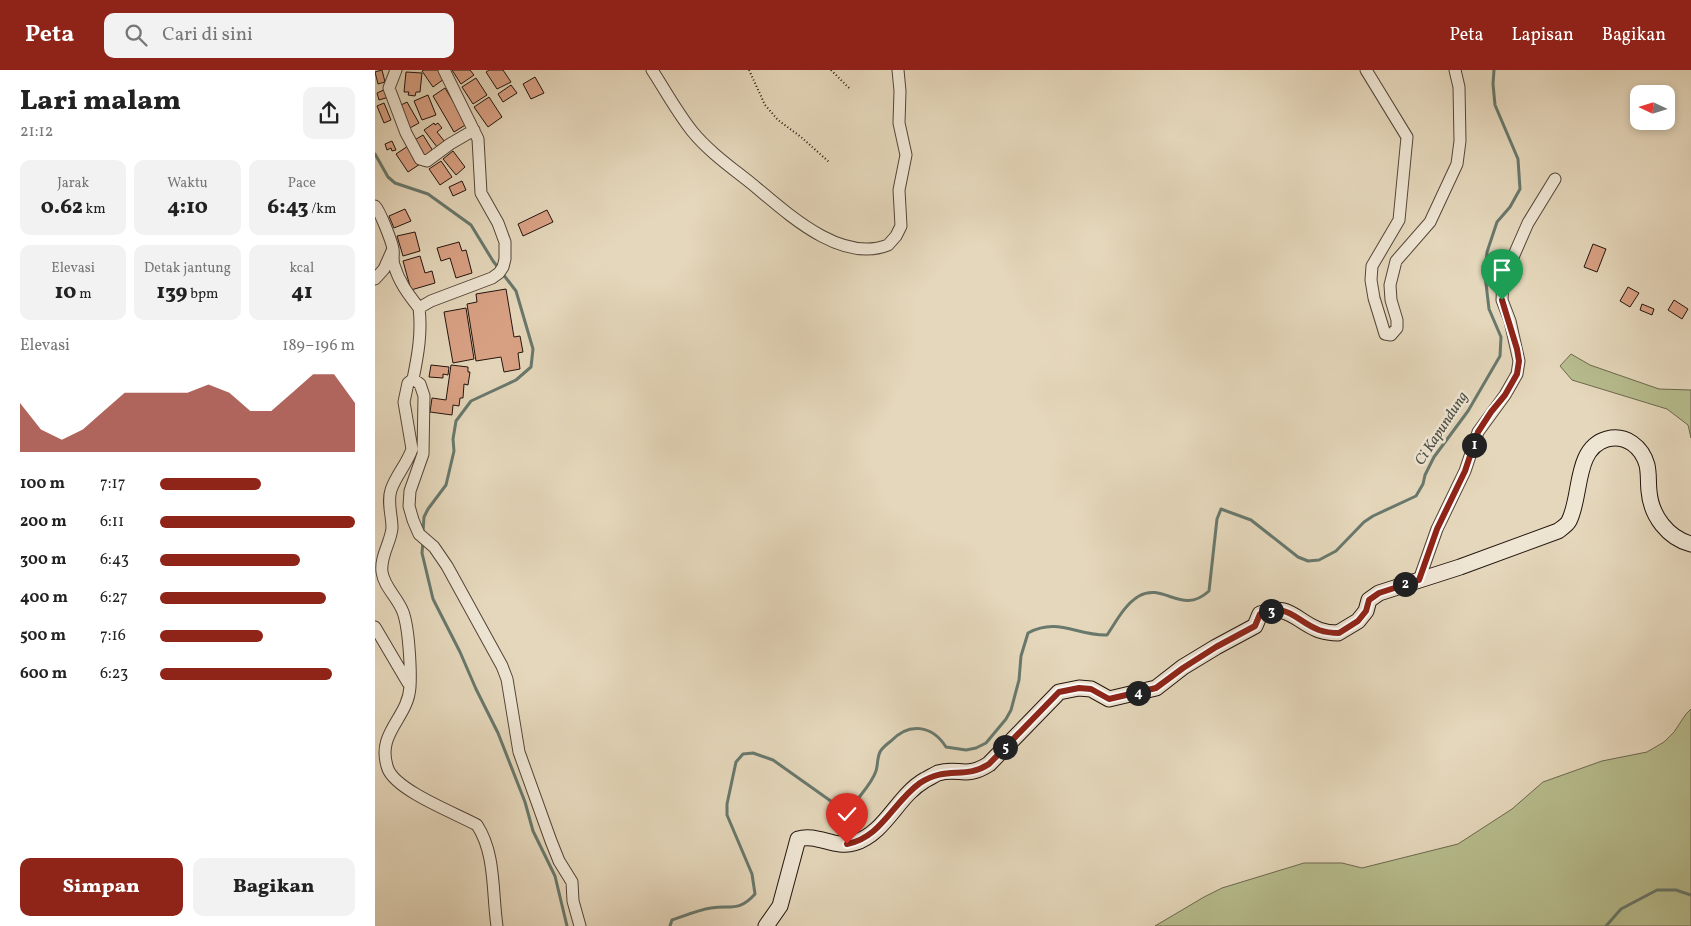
<!DOCTYPE html>
<html lang="id">
<head>
<meta charset="utf-8">
<style>
  body { margin:0; font-family:Vollkorn,serif; background:#f2f2f2; color:#222; height:100vh; display:flex; flex-direction:column; font-size:19px; white-space:nowrap }
  * { box-sizing:border-box; margin:0 }
  p { font-size:16px; color:#767676 }
  .icon { flex:none; width:28px; height:28px; fill:none; stroke:currentColor; stroke-width:2; stroke-linecap:round; stroke-linejoin:round }
  .map { position:relative; flex:1; overflow:hidden }
  .sheet { display:flex; flex-direction:column; background:#fff; width:375px }
  .sheet>* { flex:none }
  .needle { width:32px; rotate:274deg }
  .tools { position:absolute; left:1255px; top:15px; display:grid; gap:10px }
  .tools a { display:grid; place-items:center; width:45px; height:45px; border-radius:10px; background:#fff; box-shadow:0 2px 8px #0003; font-size:25px }
  .pin { position:absolute; display:grid; place-items:center; width:42px; height:42px; color:#fff; margin:-51px -21px; border-radius:50% 50% 50% 0; rotate:-45deg; box-shadow:0 0 5px #0007 }
  .pin .icon { rotate:45deg }
  .km { position:absolute; width:25px; height:25px; margin:-12px; border-radius:50%; background:#222; color:#fff; font-size:14px; line-height:25px; text-align:center }
  .round { display:grid; place-items:center; flex:none; width:52px; height:52px; border-radius:10px; background:#f2f2f2 }
  .headline { display:flex; align-items:center; justify-content:space-between; height:85px; padding:0 20px }
  h1 { font-size:28px; font-weight:800; line-height:38px }
  .stats { display:grid; grid-template-columns:repeat(3,1fr); gap:8px; height:85px; padding:5px 20px }
  .stats div { display:grid; align-content:center; border-radius:10px; background:#f2f2f2; text-align:center }
  .stats b { font-size:21px; font-weight:800 }
  .stats small { font-size:14px; font-weight:400 }
  .stats p { font-size:14px }
  .chart { height:140px; padding:10px 20px }
  .chart p { display:flex; justify-content:space-between }
  .chart svg { width:100%; height:90px; margin-top:5px; fill:#8f2418; opacity:.7 }
  .button { display:flex; gap:10px; margin-top:auto; padding:10px 20px }
  .button a { flex:1; height:58px; border-radius:10px; background:#8f2418; color:#fff; font-size:20px; font-weight:800; line-height:58px; text-align:center }
  .button a+a { background:#f2f2f2; color:#222 }
  ul { padding:0 20px; list-style:none; font-size:16px }
  li { display:grid; grid-template-columns:80px 60px 1fr; align-items:center; height:38px }
  li i { height:12px; border-radius:6px; background:#8f2418 }
  header { display:flex; align-items:center; gap:30px; box-sizing:border-box; height:70px; padding:0 25px; background:#8f2418; color:#fff }
  header strong { font-size:24px }
  nav { display:flex; gap:28px; margin-inline-start:auto; font-size:18px }
  .search { width:350px; height:45px; background:#f2f2f2; display:flex; align-items:center; gap:12px; box-sizing:border-box; padding:0 18px; border-radius:10px; color:#767676; font-size:19px }
  main { display:flex; flex:1; min-height:0 }
  .map>svg:first-child { display:block }
  .green { fill:#b7bd8e; stroke:#6c684e }
  .lines { fill:none; stroke-linecap:round; stroke-linejoin:round }
  .stream { stroke:#68786c; stroke-width:3 }
  .building { fill:#daa285; stroke:#22140e }
  .street-casing { stroke:#534539; stroke-width:13 }
  .secondary-casing { stroke:#22140e; stroke-width:17 }
  .path { stroke:#22140e; stroke-width:2; stroke-dasharray:1 2.5; stroke-linecap:butt }
  .street { stroke:#eee5d3; stroke-width:11 }
  .secondary { stroke:#eee5d3; stroke-width:15 }
  .route-casing { stroke:#fff; stroke-width:10 }
  .route { stroke:#8f2418; stroke-width:6 }
  .labels { text-anchor:middle; dominant-baseline:central; stroke-width:5; stroke-linejoin:round; paint-order:stroke }
  .water-label { font-size:15px; font-style:italic; fill:#4b4e45; stroke:#eee5d3 }
</style>
</head>
<body>
<header>
<strong>Peta</strong>
<div class="search"><svg class="icon" aria-label="search" viewBox="0 0 24 24"><circle cx="10" cy="10" r="6"/><path d="M15 15l6 6"/></svg>Cari di sini</div>
<nav><a>Peta</a><a>Lapisan</a><a>Bagikan</a></nav>
</header>
<main>
<section class="sheet">
<div class="headline"><div><h1>Lari malam</h1><p>21:12</p></div><a class="round"><svg class="icon" aria-label="share" viewBox="0 0 24 24"><path d="M12 15V3M7 8l5-5 5 5M5 13v7h14v-7"/></svg></a></div>
<div class="stats">
<div><p>Jarak</p><b>0.62<small> km</small></b></div>
<div><p>Waktu</p><b>4:10</b></div>
<div><p>Pace</p><b>6:43<small> /km</small></b></div>
</div>
<div class="stats">
<div><p>Elevasi</p><b>10<small> m</small></b></div>
<div><p>Detak jantung</p><b>139<small> bpm</small></b></div>
<div><p>kcal</p><b>41</b></div>
</div>
<div class="chart"><p><span>Elevasi</span>189–196 m</p>
<svg viewBox="0 0 160 44" preserveAspectRatio="none"><path d="M0 44V20L10 33L20 38L30 33L40 24L50 15L60 15L70 15L80 15L90 11L100 15L110 24L120 24L130 15L140 6L150 6L160 20V44z"/></svg>
</div>
<ul>
<li><b>100 m</b>7:17<i style="width:52%"></i></li>
<li><b>200 m</b>6:11<i style="width:100%"></i></li>
<li><b>300 m</b>6:43<i style="width:72%"></i></li>
<li><b>400 m</b>6:27<i style="width:85%"></i></li>
<li><b>500 m</b>7:16<i style="width:53%"></i></li>
<li><b>600 m</b>6:23<i style="width:88%"></i></li>
</ul>
<div class="button"><a>Simpan</a><a>Bagikan</a></div>
</section>
<div class="map">
<svg width="1316" height="856" viewBox="0 0 1316 856">
  <rect width="100%" height="100%" fill="#e5d7bb"/>
  <filter id="stains"><feTurbulence type="fractalNoise" baseFrequency=".004" numOctaves="4"/><feColorMatrix values="0 0 0 0 .2 0 0 0 0 .09 0 0 0 0 .02 0 0 0 .5 -.17"/></filter>
  <radialGradient id="worn" r=".72"><stop offset=".6" stop-color="#630" stop-opacity="0"/><stop offset="1" stop-color="#630" stop-opacity=".3"/></radialGradient>
  <path class="green" d="M1196,284L1215,295L1284,319L1316,320V368L1313,355L1292,339L1197,310L1185,296Z
    M1316,639V856H780L829,827L847,818L929,793H967L987,798L1083,774L1137,739L1168,712L1227,691L1272,682L1289,672L1299,662L1311,644Z"/>
  <g class="lines">
    <path class="stream" d="M0,84L13,107L20,113L53,124L96,155L118,191L141,221L158,279L156,297L141,310L96,331L81,351L78,369L79,381L71,415L53,439L49,447L48,462
      M48,471L47,483L58,529L85,582L101,619L123,663L150,732L158,761L180,806L192,856
      M295,856L297,850C309,846 323,840 336,838C356,835 364,842 380,824L377,804L352,745V734L361,692L368,684L378,683L398,690L460,734H479C486,724 497,713 501,701C503,695 502,688 505,682C507,678 512,674 516,671C534,652 557,655 571,677L591,680L601,678L611,673L631,649L636,640L644,610L646,586L653,563C683,547 702,566 732,565C741,552 749,535 764,526C789,512 807,546 834,521L842,449L846,439L876,450L923,487L933,491L944,490L961,481L989,452L998,446L1041,426L1048,414L1050,405L1059,387L1093,341L1125,286L1126,267L1114,239L1110,205L1112,182L1122,152L1135,137L1145,119L1143,89L1120,35L1118,14L1119,0
      M1231,856L1246,839L1282,820H1301L1316,825"/>
  </g>
  <path class="building" d="M7,0L10,12L3,14L0,2Z
    M49,0H63L69,9L58,17L47,1Z
    M77,0H95L99,5L86,14Z
    M114,0H128L136,12L122,19L111,2Z
    M31,2L47,3L45,22H41L40,26L33,25L34,22H29Z
    M160,7L169,23L156,29L148,14Z
    M101,8L112,25L98,34L87,17Z
    M136,15L142,23L128,32L123,24Z
    M70,18L92,54L79,62L58,26Z
    M11,19L14,27L4,30L2,23Z
    M53,25L61,45L47,50L39,31Z
    M114,27L127,47L113,57L99,37Z
    M32,32L44,53L33,59L22,37Z
    M9,33L16,50L9,53L2,36Z
    M59,53L60,55L63,53L67,58L62,62L70,72L62,77L49,60Z
    M48,65L58,81L48,87L38,71Z
    M17,71L21,80L17,81L16,78L12,80L10,74Z
    M33,76L45,94L33,102L21,84Z
    M78,81L90,97L81,105L68,89Z
    M66,91L77,107L65,115L54,99Z
    M87,111L91,120L78,126L74,117Z
    M30,139L36,151L19,158L14,146Z
    M172,140L178,152L148,166L143,154Z
    M40,162L45,181L28,186L22,166Z
    M84,172L87,181L91,180L97,203L81,208L75,188L66,191L62,178Z
    M1218,174L1231,179L1222,202L1209,197Z
    M45,186L50,203L57,201L60,213L36,220L28,191Z
    M1253,217L1264,223L1255,237L1245,231Z
    M131,219L139,267L145,266L148,282L143,283L145,299L129,302L126,287L101,291L92,234L102,232L101,224Z
    M1299,230L1313,239L1307,249L1293,240Z
    M1267,234L1279,239L1277,245L1265,240Z
    M91,238L99,289L78,293L69,242Z
    M56,295L74,297L73,305L68,304V308L54,307Z
    M76,295L93,297V302H95L93,315L89,314L88,328H85L84,336L78,335L77,345L55,342L57,328L71,330Z"/>
  <g class="lines">
    <defs>
      <path id="street" d="M21,0L14,18L31,63L45,89L52,91L75,74L99,60
        M277,0C290,20 302,42 317,61C333,81 357,98 377,114C411,142 465,194 513,175L521,166L526,156L524,120L531,85L524,53L525,21L523,0
        M991,0L1032,67L1024,150L997,196L996,210L999,228L1010,264L1016,265L1022,258V250L1016,230L1015,215L1021,191L1055,152L1082,94L1085,71L1084,17L1080,0
        M0,136C5,141 17,172 18,179C19,184 17,189 19,195C24,212 33,224 44,238
        M0,209L9,199L17,181
        M38,309C43,285 47,262 44,238L56,231L117,208L124,203L128,197L130,189V172L123,153L106,123L103,69L69,0
        M1044,510L1062,459L1090,401L1103,362L1130,325L1142,304L1144,291L1135,251L1127,230L1128,210L1153,153L1180,109
        M0,557L33,613
        M122,856C117,823 121,784 102,755C80,743 22,721 13,699C0,663 33,649 35,617C36,600 34,558 28,542C23,528 9,517 7,502C5,486 16,472 17,458C17,445 12,432 16,420C21,405 32,394 37,379L29,332L33,313L38,309L45,314L49,326L48,384L35,421L34,436L38,450L44,464L59,477L72,496L127,596L132,609L144,682L176,771L184,791L197,812L198,831L205,856"/>
      <path id="secondary" d="M391,856L405,836L423,769C441,763 461,779 479,773C511,763 522,726 550,710C554,708 559,705 563,703C584,697 591,709 614,694L684,622L704,618L716,619L734,629L781,618L808,597L841,577L880,556L885,544C914,532 920,551 944,560C950,562 957,563 963,563L983,551L991,541L994,530L1004,523L1085,497L1183,461C1187,458 1192,455 1194,451C1207,426 1199,378 1232,369C1251,364 1267,377 1272,395C1274,403 1273,413 1274,421C1276,446 1293,468 1316,474"/>
    </defs>
    <use href="#street" class="street-casing"/>
    <use href="#secondary" class="secondary-casing"/>
    <path class="path" d="M374,0L390,35L403,50L426,67L454,92
      M456,0L474,18"/>
    <use href="#street" class="street"/>
    <use href="#secondary" class="secondary"/>
  </g>
  <g class="lines">
    <defs>
      <path id="route" d="M472,774C506,768 518,732 545,713C572,695 590,710 614,694L684,622L704,618L716,619L734,629L781,618L808,598L841,577L880,556L885,544C914,532 920,551 944,560C950,562 957,563 964,563L983,551L991,541L994,530L1004,523L1044,510L1062,459L1090,401L1103,362L1116,342L1130,325L1142,304L1144,291L1142,279L1127,230"/>
    </defs>
    <use href="#route" class="route-casing"/>
    <use href="#route" class="route"/>
  </g>
  <g class="labels">
    <g class="water-label">
      <text transform="translate(1067 359) rotate(-57)">Ci Kapundung</text>
    </g>
  </g>
  <rect width="100%" height="100%" filter="url(#stains)"/>
  <rect width="100%" height="100%" fill="url(#worn)"/>
</svg>
<div class="tools">
<a><svg class="needle" viewBox="-14 -14 28 28"><path d="M0-13l5 13h-10z" fill="#e53935"/><path d="M0 13l5-13h-10z" fill="#767676"/></svg></a>
</div>
<div class="pin" style="left:1127px;top:230px;background:#1e9e55"><svg class="icon" aria-label="arrive" viewBox="0 0 24 24"><path d="M6 21V4h12l-3 4 3 4H6"/></svg></div>
<div class="pin" style="left:472px;top:774px;background:#d93025"><svg class="icon" aria-label="check" viewBox="0 0 24 24"><path d="M5 12l5 5 9-10"/></svg></div>
<b class="km" style="left:1099px;top:375px">1</b>
<b class="km" style="left:1030px;top:514px">2</b>
<b class="km" style="left:896px;top:541px">3</b>
<b class="km" style="left:763px;top:623px">4</b>
<b class="km" style="left:630px;top:677px">5</b>
</div>
</main>
</body>
</html>
